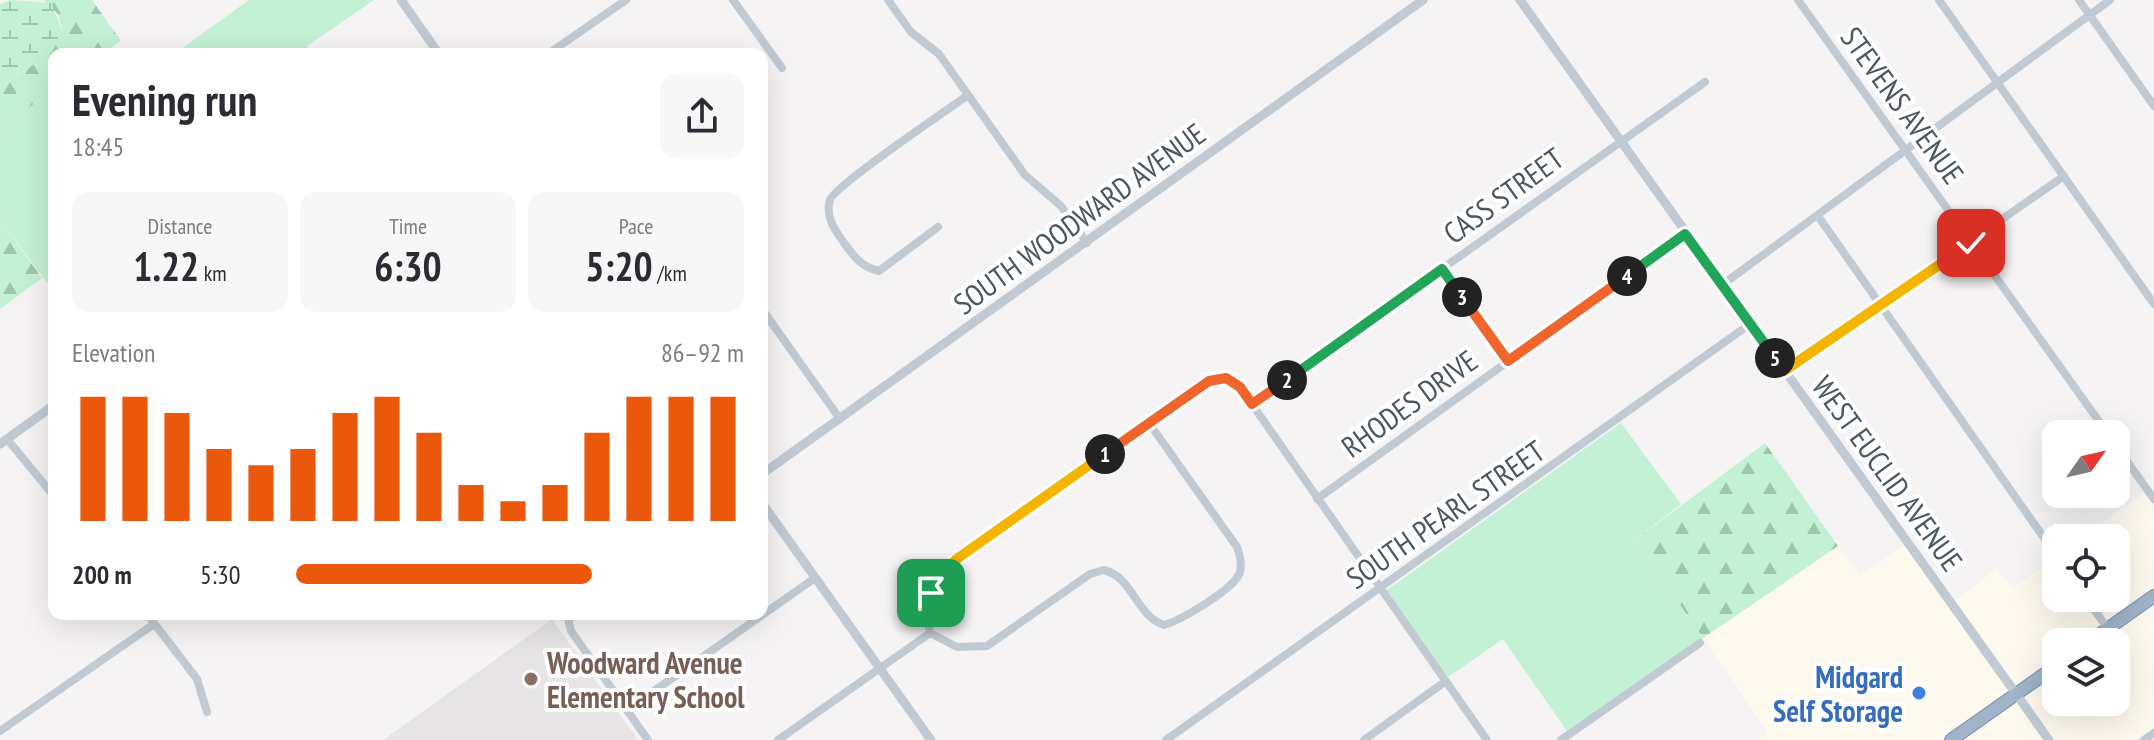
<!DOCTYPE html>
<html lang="en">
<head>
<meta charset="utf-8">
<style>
  body { margin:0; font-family:"PT Sans Narrow",sans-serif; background:#f7f7f7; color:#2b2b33; height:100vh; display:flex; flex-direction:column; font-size:30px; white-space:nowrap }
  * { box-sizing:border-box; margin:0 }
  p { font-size:26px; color:#7c7c81 }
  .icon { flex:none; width:44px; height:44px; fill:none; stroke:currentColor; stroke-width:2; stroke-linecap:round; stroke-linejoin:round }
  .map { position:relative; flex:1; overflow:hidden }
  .side { position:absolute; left:48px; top:48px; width:720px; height:572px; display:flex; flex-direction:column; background:#fff; border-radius:16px; box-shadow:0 8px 32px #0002 }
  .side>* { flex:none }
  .needle { width:52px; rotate:56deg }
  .controls { position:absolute; left:2042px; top:420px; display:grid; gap:16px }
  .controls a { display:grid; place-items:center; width:88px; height:88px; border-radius:16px; background:#fff; box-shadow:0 8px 32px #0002; font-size:40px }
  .pin { position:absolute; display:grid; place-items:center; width:68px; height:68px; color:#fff; margin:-34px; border-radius:16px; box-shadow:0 4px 12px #0006 }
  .km { position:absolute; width:40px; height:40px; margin:-20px; border-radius:50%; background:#222; color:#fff; font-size:22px; line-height:40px; text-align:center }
  .round { display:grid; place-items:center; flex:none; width:84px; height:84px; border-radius:16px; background:#f7f7f7 }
  .summary { display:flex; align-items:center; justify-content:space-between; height:136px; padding:0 24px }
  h1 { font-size:44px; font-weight:600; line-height:60px }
  .figures { display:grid; grid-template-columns:repeat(3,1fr); gap:12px; height:136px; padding:8px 24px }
  .figures div { display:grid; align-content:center; border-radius:16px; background:#f7f7f7; text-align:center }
  .figures b { font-size:40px; font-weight:600 }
  .figures small { font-size:22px; font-weight:400 }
  .figures p { font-size:22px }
  .chart { height:224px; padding:16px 24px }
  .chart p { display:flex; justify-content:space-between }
  .chart svg { width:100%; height:144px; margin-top:8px; stroke:#ea580c; stroke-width:6 }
  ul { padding:0 24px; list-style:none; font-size:26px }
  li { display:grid; grid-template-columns:128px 96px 1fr; align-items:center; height:60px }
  li i { height:20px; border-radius:10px; background:#ea580c }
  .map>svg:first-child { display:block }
  .commercial { fill:#fdf9ef }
  .education { fill:#e6e4e5 }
  .green { fill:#c3f1d5 }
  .forest { fill:url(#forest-firs) }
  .wetland { fill:url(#wetland-marsh) }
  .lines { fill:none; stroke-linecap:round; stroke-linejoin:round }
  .trunk-casing { stroke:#7690ad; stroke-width:14 }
  .minor { stroke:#c1cad2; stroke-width:8 }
  .tertiary { stroke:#c1cad2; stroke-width:9 }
  .trunk { stroke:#9fb4c9; stroke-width:12 }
  .split-1-casing { stroke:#fff; stroke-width:16 }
  .split-2-casing { stroke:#fff; stroke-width:16 }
  .split-3-casing { stroke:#fff; stroke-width:16 }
  .split-4-casing { stroke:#fff; stroke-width:16 }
  .split-5-casing { stroke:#fff; stroke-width:16 }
  .split-6-casing { stroke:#fff; stroke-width:16 }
  .split-1 { stroke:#f5b400; stroke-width:10 }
  .split-2 { stroke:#f0652b; stroke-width:10 }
  .split-3 { stroke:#22a559; stroke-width:10 }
  .split-4 { stroke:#f0652b; stroke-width:10 }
  .split-5 { stroke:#22a559; stroke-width:10 }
  .split-6 { stroke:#f5b400; stroke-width:10 }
  .education-dot { fill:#8d6e63; stroke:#fff; stroke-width:3 }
  .shop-dot { fill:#3f7fe0; stroke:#fff; stroke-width:3 }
  .labels { text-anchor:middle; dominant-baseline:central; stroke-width:8; stroke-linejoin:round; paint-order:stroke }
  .street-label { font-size:30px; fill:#4a5661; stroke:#fff }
  .education-label { font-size:30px; font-weight:bold; fill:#785e54; stroke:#fff; text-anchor:start }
  .shop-label { font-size:30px; font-weight:bold; fill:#366cbe; stroke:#fff; text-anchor:end }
</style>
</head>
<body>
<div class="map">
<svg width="2154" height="740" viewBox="0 0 2154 740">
  <defs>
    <pattern id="forest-firs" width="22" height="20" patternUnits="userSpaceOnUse" patternTransform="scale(2)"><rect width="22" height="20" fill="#c3f1d5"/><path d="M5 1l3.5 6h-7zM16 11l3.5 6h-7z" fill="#a0c6b0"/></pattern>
    <pattern id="wetland-marsh" width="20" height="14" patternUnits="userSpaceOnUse" patternTransform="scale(2)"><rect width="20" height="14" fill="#c3f1d5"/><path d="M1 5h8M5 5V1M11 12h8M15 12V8" fill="none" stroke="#a0c6b0"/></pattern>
  </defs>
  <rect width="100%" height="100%" fill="#f5f3f3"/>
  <path class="commercial" d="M2144,493L2154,507V591L2109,623L2092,598H2116V538H2082Z
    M1904,545L2012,693L1945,740H1757L1767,732L1703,638L1838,546L1860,576Z
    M2054,559L2056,598H2081L2102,628L2082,642H2056V661L2019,688L1955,601L1997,568L2012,588Z
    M2154,601V728L2137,740H2054L2023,694L2056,670V702H2116V642H2096Z
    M2016,699L2044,740H1958Z"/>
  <path class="education" d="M552,619L638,740H383Z"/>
  <path class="green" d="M249,0H374L307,46L311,54H174Z
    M54,89V292L0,220V129Z
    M1621,423L1681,504L1635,540L1703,638L1567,731L1503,639L1448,677L1387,590Z"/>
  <path class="forest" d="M44,0H92L121,41L102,54H54V89L0,129V87L29,68L63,32L58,14Z
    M0,220L42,278L0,309Z
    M1765,443L1838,546L1703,638L1635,540Z"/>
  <path class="wetland" d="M10,0L51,3L63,32L52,52L0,87V4Z"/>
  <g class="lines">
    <defs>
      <path id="trunk" d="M2089,642L2154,596
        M1951,740L2056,666"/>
    </defs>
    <use href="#trunk" class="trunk-casing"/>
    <path class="minor" d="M733,0L782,68
      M888,0L911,32L939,54L1025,175L1061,206L1087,243
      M1798,0L2108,434
      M1939,0L2154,304
      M2079,0L2154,106
      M548,54L626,0
      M1818,216L2056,555
      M938,227L879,271C860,267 853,255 842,240C834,229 825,215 830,200C835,185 948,110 968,95
      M1442,269L1508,361
      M1722,285L2110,0
      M762,309L840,419
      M1784,371L2064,176
      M1252,404L1705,82
      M7,439L54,496
      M2116,446L2154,499
      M1317,499L1685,234
      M2086,598L2108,629
      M147,614L197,679L207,712
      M567,614L571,631L648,740
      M930,633C924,600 934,580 958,558L1209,381L1226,378L1240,387L1487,740
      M930,633L957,647L987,646L1090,574L1104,570C1133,577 1136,616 1164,625C1181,620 1235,589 1240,572C1242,563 1240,556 1237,547L1149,423
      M627,710L815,578
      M0,731L154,624
      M778,740L930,633
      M1166,740L1750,324
      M1364,740L1446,681
      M1561,740L1700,643
      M2144,740L2154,733"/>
    <path class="tertiary" d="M401,0L439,54
      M1520,0L2049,740
      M0,444L54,405
      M762,474L1423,0
      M762,503L931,740"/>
    <use href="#trunk" class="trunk"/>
  </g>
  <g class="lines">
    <defs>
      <path id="split-1" d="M931,593L942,573L958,558L1105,454"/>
      <path id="split-2" d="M1105,454L1209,381L1226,378L1240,387L1252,404L1287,380"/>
      <path id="split-3" d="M1287,380L1442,269L1462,297"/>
      <path id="split-4" d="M1462,297L1508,361L1627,276"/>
      <path id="split-5" d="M1627,276L1685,234L1775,358"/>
      <path id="split-6" d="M1775,358L1784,371L1971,243"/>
    </defs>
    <use href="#split-1" class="split-1-casing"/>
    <use href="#split-2" class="split-2-casing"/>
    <use href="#split-3" class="split-3-casing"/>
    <use href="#split-4" class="split-4-casing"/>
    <use href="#split-5" class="split-5-casing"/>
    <use href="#split-6" class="split-6-casing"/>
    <use href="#split-1" class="split-1"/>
    <use href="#split-2" class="split-2"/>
    <use href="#split-3" class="split-3"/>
    <use href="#split-4" class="split-4"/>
    <use href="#split-5" class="split-5"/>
    <use href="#split-6" class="split-6"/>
  </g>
  <circle class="education-dot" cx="531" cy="679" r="8"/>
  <circle class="shop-dot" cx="1919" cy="693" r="8"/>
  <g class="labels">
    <g class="street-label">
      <text transform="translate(1903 105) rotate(54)">STEVENS AVENUE</text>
      <text transform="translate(1503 195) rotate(-36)">CASS STREET</text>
      <text transform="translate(1079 218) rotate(-36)">SOUTH WOODWARD AVENUE</text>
      <text transform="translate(1409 403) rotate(-36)">RHODES DRIVE</text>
      <text transform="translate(1888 473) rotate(54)">WEST EUCLID AVENUE</text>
      <text transform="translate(1445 514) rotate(-35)">SOUTH PEARL STREET</text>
    </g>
    <g class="education-label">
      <text x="547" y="662">Woodward Avenue<tspan x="547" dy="34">Elementary School</tspan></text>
    </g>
    <g class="shop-label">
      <text x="1903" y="676">Midgard<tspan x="1903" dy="34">Self Storage</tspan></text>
    </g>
  </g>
</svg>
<div class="controls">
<a><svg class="needle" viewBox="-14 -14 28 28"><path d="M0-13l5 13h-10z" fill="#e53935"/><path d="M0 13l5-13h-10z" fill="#7c7c81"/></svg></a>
<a><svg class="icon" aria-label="locate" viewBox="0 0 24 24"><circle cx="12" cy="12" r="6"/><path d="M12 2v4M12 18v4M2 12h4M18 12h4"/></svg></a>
<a><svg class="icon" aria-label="layers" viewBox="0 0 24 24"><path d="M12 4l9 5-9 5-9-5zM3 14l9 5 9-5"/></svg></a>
</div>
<div class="pin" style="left:931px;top:593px;background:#1e9e55"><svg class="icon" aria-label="arrive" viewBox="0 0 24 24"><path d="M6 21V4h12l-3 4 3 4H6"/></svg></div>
<div class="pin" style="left:1971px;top:243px;background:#d93025"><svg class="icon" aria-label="check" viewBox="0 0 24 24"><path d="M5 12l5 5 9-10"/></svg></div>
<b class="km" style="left:1105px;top:454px">1</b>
<b class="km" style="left:1287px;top:380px">2</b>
<b class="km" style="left:1462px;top:297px">3</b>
<b class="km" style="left:1627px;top:276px">4</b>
<b class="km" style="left:1775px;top:358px">5</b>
<section class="side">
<div class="summary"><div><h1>Evening run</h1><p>18:45</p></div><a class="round"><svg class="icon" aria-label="share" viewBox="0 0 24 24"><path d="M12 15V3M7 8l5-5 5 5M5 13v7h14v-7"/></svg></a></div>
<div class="figures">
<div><p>Distance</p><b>1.22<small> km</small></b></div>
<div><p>Time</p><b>6:30</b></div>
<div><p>Pace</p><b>5:20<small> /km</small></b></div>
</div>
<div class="chart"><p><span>Elevation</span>86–92 m</p>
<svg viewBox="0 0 160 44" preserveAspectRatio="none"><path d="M5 44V6M15 44V6M25 44V11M35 44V22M45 44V27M55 44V22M65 44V11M75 44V6M85 44V17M95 44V33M105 44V38M115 44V33M125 44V17M135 44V6M145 44V6M155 44V6"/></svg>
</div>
<ul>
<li><b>200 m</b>5:30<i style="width:66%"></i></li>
</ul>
</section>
</div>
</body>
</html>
